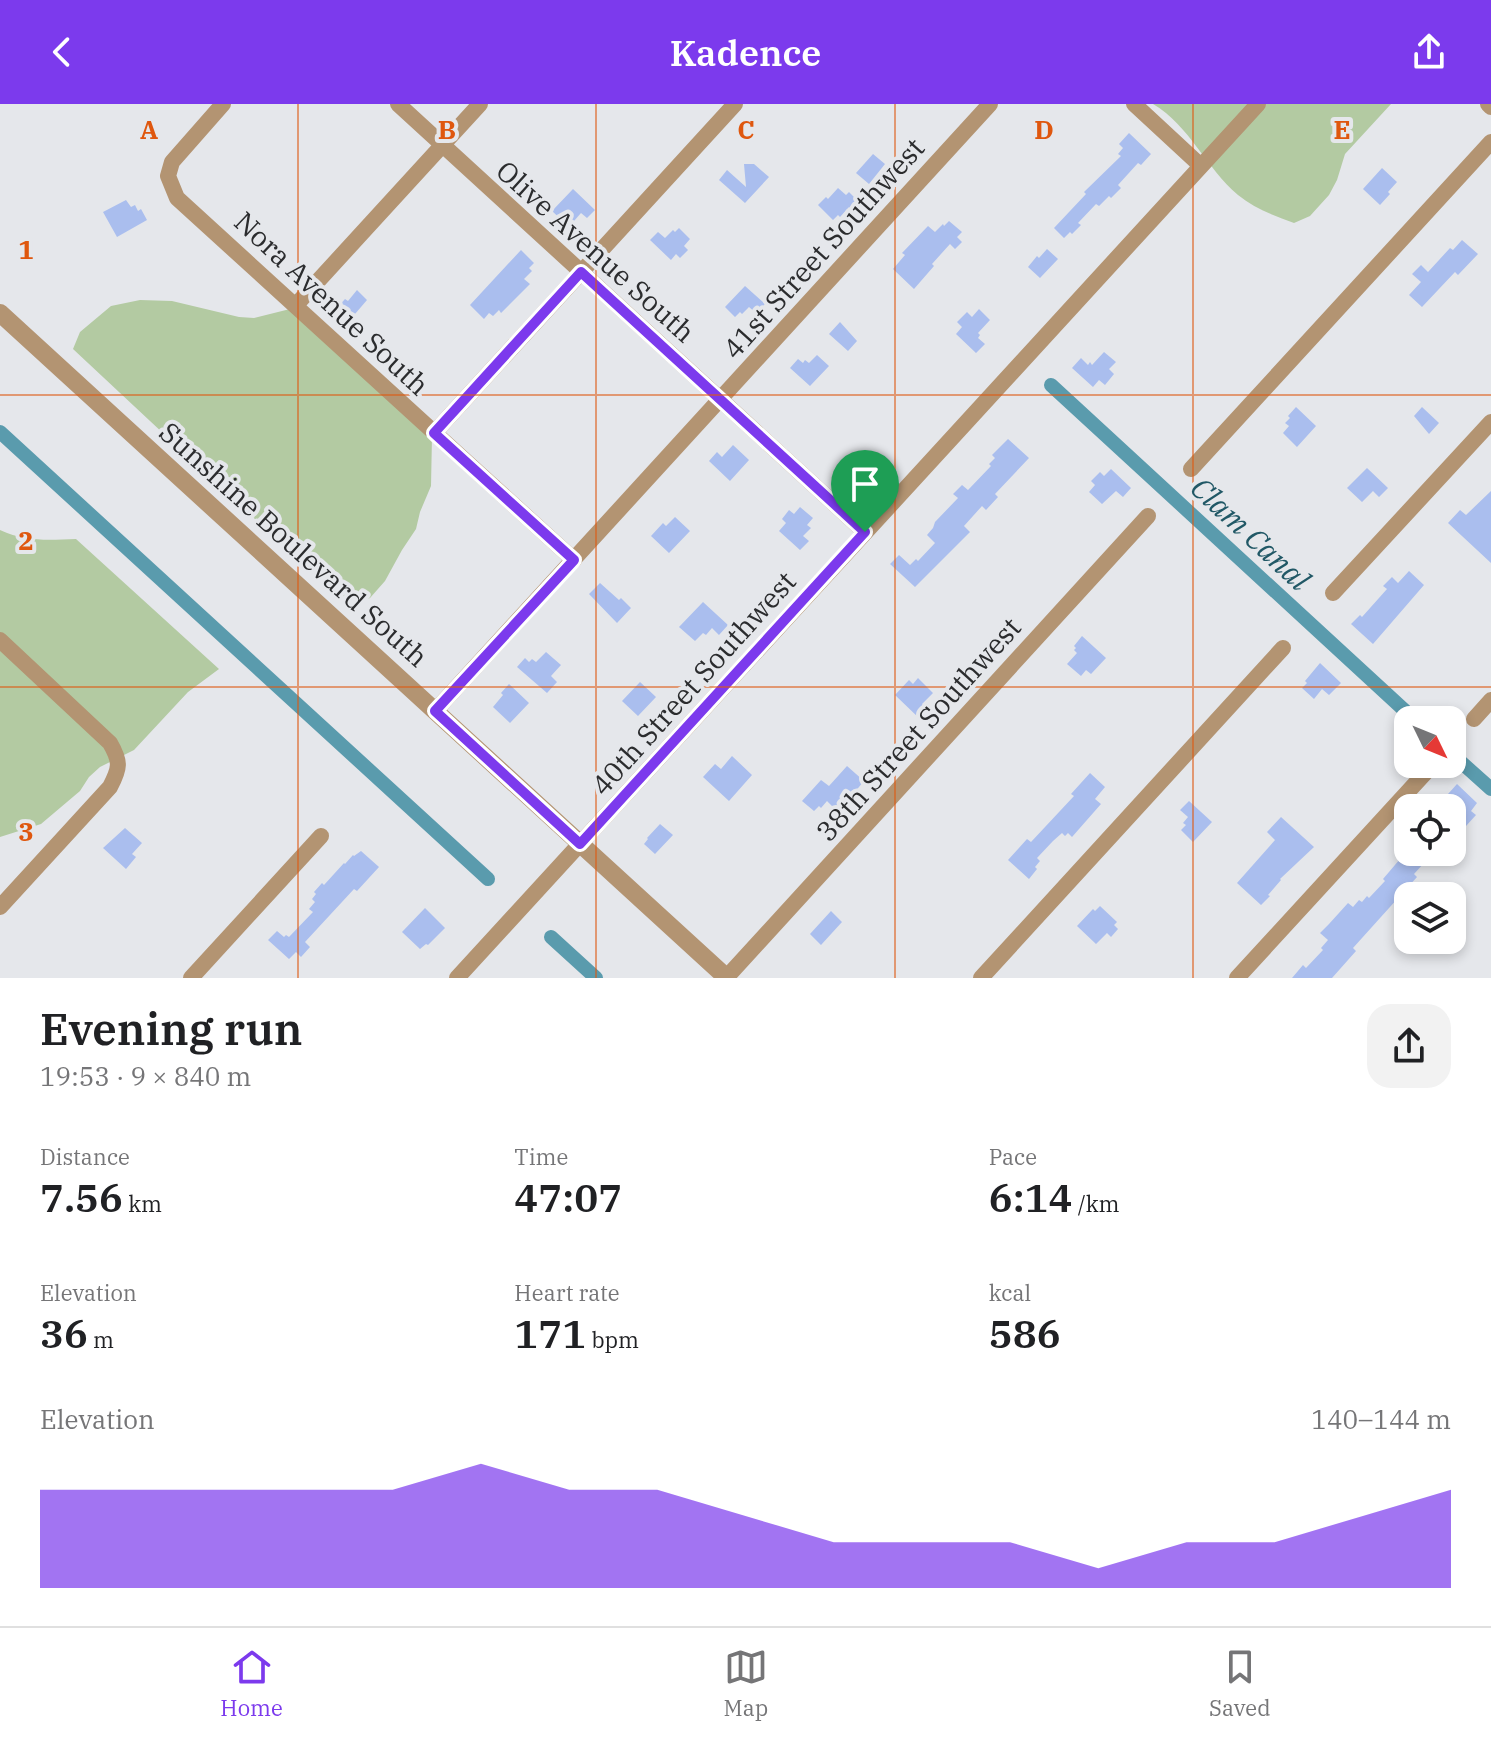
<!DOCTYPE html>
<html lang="en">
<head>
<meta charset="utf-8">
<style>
  body { margin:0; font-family:"IBM Plex Serif",serif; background:#f2f2f2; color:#202124; height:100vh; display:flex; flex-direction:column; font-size:30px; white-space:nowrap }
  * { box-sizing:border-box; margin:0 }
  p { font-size:26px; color:#757577 }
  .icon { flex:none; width:44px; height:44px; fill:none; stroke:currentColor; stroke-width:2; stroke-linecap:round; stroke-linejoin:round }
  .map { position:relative; height:874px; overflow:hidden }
  .details { display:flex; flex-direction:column; background:#fff; flex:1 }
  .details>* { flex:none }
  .needle { width:52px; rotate:133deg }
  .fabs { position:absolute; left:1394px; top:602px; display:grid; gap:16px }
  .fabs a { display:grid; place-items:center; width:72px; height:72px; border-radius:16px; background:#fff; box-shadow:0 4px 12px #0003; font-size:40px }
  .pin { position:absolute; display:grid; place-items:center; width:68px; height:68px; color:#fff; margin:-82px -34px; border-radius:50% 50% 50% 0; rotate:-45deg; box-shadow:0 0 8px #0007 }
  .pin .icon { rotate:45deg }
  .round { display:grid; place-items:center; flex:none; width:84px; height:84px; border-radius:24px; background:#f2f2f2 }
  .headline { display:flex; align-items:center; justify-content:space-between; height:136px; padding:0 40px }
  h1 { font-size:44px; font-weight:600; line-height:60px }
  .metrics { display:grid; grid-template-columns:repeat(3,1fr); gap:12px; height:136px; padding:8px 40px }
  .metrics div { display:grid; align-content:center }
  .metrics b { font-size:40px; font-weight:600 }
  .metrics small { font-size:22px; font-weight:400 }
  .metrics p { font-size:22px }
  .chart { height:224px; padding:16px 40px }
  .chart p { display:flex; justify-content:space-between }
  .chart svg { width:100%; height:144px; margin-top:8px; fill:#7c3aed; opacity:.7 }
  header { display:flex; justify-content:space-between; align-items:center; height:104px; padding:0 40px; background:#7c3aed; color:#fff; font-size:36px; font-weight:600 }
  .tabs { display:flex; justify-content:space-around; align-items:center; height:112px; border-top:2px solid #e0e0e0; background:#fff; font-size:22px; color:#757577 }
  .tabs a { display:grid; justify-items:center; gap:4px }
  .tabs .active { color:#7c3aed }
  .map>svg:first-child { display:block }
  .green { fill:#b3caa2 }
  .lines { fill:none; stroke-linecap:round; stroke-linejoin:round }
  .canal { stroke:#5a9bad; stroke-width:14 }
  .building { fill:#aabeee }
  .minor { stroke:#b39472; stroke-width:16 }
  .tertiary { stroke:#b39472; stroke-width:18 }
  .route-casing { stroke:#fff; stroke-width:16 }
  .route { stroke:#7c3aed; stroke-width:10 }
  .grid { fill:none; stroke:#df570e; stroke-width:2; stroke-opacity:0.55 }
  .labels { text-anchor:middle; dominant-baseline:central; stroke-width:8; stroke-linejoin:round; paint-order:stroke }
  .street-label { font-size:28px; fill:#2b2c2e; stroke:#e5e7eb }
  .water-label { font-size:30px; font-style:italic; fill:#215866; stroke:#e5e7eb }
  .grid-label { font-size:26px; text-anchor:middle; font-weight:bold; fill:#df570e; stroke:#e5e7eb; stroke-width:8; stroke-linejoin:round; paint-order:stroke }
</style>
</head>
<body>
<header><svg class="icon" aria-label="back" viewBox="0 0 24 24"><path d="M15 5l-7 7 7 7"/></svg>Kadence<svg class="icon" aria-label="share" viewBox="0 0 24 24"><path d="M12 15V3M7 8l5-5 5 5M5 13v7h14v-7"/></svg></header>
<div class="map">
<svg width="1491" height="874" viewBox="0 0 1491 874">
  <rect width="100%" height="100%" fill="#e5e7eb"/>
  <path class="green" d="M1153,0H1391L1345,50L1337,76L1329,91L1310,112L1294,119C1274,112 1254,104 1238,91C1206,64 1190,22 1153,0Z
    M140,196L172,197L239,213L254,214L290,205L432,332L431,382L420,408L416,425L402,446L385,477L370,494L349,503L73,245L80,228L111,202Z
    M0,426C26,438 48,436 76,435L219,565L188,588L134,646L100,663L89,673L80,687L41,720L0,733Z"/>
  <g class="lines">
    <path class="canal" d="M1051,281L1415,616
      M0,328L488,775
      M1452,650L1491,685
      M551,833L596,874"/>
  </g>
  <path class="building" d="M1129,29L1151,50L1141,61L1138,59L1118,81L1121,84L1111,94L1109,92L1099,102L1096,100L1078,119L1081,121L1072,130L1070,128L1064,134L1054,124L1086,90L1084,88L1121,52L1118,50L1123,44L1119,40Z
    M873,50L885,60L869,80L856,69Z
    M744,60H754L769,73L745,99L719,76L727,66L746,83Z
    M1382,64L1397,78L1388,88L1390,90L1380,101L1363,85Z
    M838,84L846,91L849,88L858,97L851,105L849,103L840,113L838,111L833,116L818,101L826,93L828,95Z
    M573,85L595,106L587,114L581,109L574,117L571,115L566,120L552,107Z
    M126,96L131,103L135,101L138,107L141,105L147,116L117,133L103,108Z
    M949,117L962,128L957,133L962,138L955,145L950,140L932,160L934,162L914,185L893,165L905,151L902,149L928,122L935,128L943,120L944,122Z
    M679,124L690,135L684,142L688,146L680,154L676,150L671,156L650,136L658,128L665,134L673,126L675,128Z
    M1462,136L1478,150L1458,171L1455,168L1422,203L1409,191L1421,178L1412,170L1421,161L1428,168L1450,144L1453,146Z
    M1047,145L1058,155L1040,174L1028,163L1037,152L1039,154Z
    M521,146L534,159L529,164L532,167L524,175L530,180L501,209L499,206L493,212L489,209L484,215L470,201Z
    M745,182L765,200L756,209L749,203L742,210L740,208L735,213L725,203Z
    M357,186L367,196L349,217L337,204L345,195L348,197Z
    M979,205L990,216L978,229L980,231L978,234L985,240L976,249L956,230L962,223L957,218L967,208L972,213Z
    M840,218L857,237L848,247L829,230Z
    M1104,248L1116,258L1109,265L1114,270L1105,281L1099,276L1093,283L1072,264L1081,254L1088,261L1090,258L1092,261Z
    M817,251L829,262L810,282L790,264L798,255L803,259L805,256L809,259Z
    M1296,303L1316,322L1297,343L1283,329L1289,322L1285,319L1290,314L1288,312Z
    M1422,303L1439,319L1429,330L1414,312Z
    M1008,335L1029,354L995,390L998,393L986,406L982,402L964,422L970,428L915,483L890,460L899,451L910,461L916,455L918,457L935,439L927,431L933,424L935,418L958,394L953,390L962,381L968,386L991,362L989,360L995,354L992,351Z
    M733,341L749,356L730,377L709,357L717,348L722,353Z
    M1367,364L1388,384L1379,393L1373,387L1362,398L1347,384Z
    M1111,365L1131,384L1123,393L1116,387L1102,400L1089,388L1095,381L1091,377L1100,368L1104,372Z
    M1491,387V459L1448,419L1460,406L1466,411Z
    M800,403L813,414L807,421L811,424L803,432L809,437L800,446L779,427L786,419L782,415L789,406L794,410Z
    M675,413L690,427L669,449L651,432L663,419L666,422Z
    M1409,467L1424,481L1373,540L1351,520L1360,511L1362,513L1387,485L1383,482L1392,473L1398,479Z
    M600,479L619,496L621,494L631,504L617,519L589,490Z
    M703,498L728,521L719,531L712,524L706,531L703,529L695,537L679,523Z
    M1082,532L1106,554L1091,570L1086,566L1081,572L1067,560L1077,549L1074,546L1076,544L1074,542Z
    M546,548L561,561L551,572L557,578L547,589L517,563L525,554L529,558L532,555L536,558Z
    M1320,559L1341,579L1329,591L1322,585L1314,595L1302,584L1307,579L1305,577Z
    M918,574L933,589L922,600L929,606L920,615L895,591L909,576L913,580Z
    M640,578L656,593L638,612L622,597Z
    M509,580L529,599L510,619L493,603L503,591L501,589Z
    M732,652L752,671L729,697L703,673L715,660L721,665Z
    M847,662L864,677L838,708L827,697L821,704L819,702L814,707L802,697L821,676L829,682Z
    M1090,669L1105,683L1095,695L1101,700L1072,733L1068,729L1065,732L1062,729L1053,737L1037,754L1040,757L1035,763L1037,765L1029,775L1008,756L1027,735L1031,738L1074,692L1071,690Z
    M1457,680L1477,699L1471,707L1476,711L1466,722L1461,717L1452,727V699L1455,696L1448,690Z
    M1189,697L1212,718L1193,738L1181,726L1186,721L1183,719L1188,713L1180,706Z
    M1281,713L1314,743L1280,775L1281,776L1268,791L1270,792L1261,801L1237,779L1275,736L1267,728Z
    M660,720L673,731L655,750L644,740L648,735L647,734Z
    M125,724L142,739L132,750L136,753L126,765L103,744Z
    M361,747L379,763L357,787L354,785L305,838L310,843L301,853L296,848L289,855L268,836L277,827L284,833L286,831L289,833L313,808L309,805L315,798L312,795L316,790L314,788L322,779L324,781L344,759L345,760L353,751L354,752Z
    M1406,748H1434L1414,770L1417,773L1353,844L1356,847L1332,874H1292L1303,861L1306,864L1323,846L1321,844L1328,836L1320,829L1329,820L1348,799L1353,803L1359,796L1362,798L1367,792L1369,794L1385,777L1383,775Z
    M1100,802L1117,818L1114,821L1118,825L1111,833L1107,829L1096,840L1077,822L1093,805L1095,807Z
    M425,804L445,824L428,841L426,840L420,845L402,828Z
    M831,807L842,818L821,841L810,830Z"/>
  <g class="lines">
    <path class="minor" d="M223,0L172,58L168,72L177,94L574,456
      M398,0L865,428
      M1134,0L1201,62
      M1488,0L1491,3
      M296,201L480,0
      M434,329L735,0
      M1191,365L1491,38
      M1333,489L1491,318
      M0,536L110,639C121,658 120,664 110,683L0,803
      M435,607L990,0
      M1474,615L1491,596
      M191,874L321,732
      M457,874L1258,0
      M726,874L1148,412
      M981,874L1283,544
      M1237,874L1426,668"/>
    <path class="tertiary" d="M0,209L727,874"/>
  </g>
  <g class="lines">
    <defs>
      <path id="route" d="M581,168L865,428L580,740L435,607L574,456L434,329Z"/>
    </defs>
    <use href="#route" class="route-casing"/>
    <use href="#route" class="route"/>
  </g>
  <path class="grid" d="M298,0V874M596,0V874M895,0V874M1193,0V874M0,291H1491M0,583H1491"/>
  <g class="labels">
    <g class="street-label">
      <text transform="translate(823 144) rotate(-48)">41st Street Southwest</text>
      <text transform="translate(596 147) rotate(42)">Olive Avenue South</text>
      <text transform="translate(332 199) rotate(43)">Nora Avenue South</text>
      <text transform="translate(294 440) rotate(42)">Sunshine Boulevard South</text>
      <text transform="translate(693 579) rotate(-48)">40th Street Southwest</text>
      <text transform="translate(918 625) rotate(-48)">38th Street Southwest</text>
    </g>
    <g class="water-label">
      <text transform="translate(1251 429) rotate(43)">Clam Canal</text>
    </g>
  </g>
  <g class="grid-label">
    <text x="149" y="35">A</text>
    <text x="447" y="35">B</text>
    <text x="746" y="35">C</text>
    <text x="1044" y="35">D</text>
    <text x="1342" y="35">E</text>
    <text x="26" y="155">1</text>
    <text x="26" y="446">2</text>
    <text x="26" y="737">3</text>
  </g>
</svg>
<div class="fabs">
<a><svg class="needle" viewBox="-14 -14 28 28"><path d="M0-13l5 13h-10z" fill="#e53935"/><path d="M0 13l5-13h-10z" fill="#757577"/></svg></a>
<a><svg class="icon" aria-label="locate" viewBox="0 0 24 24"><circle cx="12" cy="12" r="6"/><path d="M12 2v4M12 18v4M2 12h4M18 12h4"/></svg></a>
<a><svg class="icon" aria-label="layers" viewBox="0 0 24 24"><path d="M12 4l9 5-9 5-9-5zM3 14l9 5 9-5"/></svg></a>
</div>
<div class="pin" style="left:865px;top:428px;background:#1e9e55"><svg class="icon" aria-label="arrive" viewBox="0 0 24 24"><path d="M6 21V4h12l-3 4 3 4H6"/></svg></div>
</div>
<section class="details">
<div class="headline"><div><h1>Evening run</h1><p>19:53 · 9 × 840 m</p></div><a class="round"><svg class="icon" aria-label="share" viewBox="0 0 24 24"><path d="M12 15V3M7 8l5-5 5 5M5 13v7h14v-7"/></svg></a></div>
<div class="metrics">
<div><p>Distance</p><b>7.56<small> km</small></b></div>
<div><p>Time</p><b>47:07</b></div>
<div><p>Pace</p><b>6:14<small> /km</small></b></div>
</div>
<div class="metrics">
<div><p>Elevation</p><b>36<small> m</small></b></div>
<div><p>Heart rate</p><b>171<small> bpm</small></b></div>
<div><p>kcal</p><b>586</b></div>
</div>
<div class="chart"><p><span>Elevation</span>140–144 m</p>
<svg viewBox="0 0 160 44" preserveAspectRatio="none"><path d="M0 44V14L10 14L20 14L30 14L40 14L50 6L60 14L70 14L80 22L90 30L100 30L110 30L120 38L130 30L140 30L150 22L160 14V44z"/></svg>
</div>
</section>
<nav class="tabs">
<a class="active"><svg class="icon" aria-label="home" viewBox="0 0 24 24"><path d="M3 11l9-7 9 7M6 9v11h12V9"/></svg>Home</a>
<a><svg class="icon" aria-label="map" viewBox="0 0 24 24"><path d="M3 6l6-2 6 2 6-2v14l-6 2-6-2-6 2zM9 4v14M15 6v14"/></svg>Map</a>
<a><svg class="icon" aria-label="saved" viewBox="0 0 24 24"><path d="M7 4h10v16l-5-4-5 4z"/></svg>Saved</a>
</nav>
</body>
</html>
